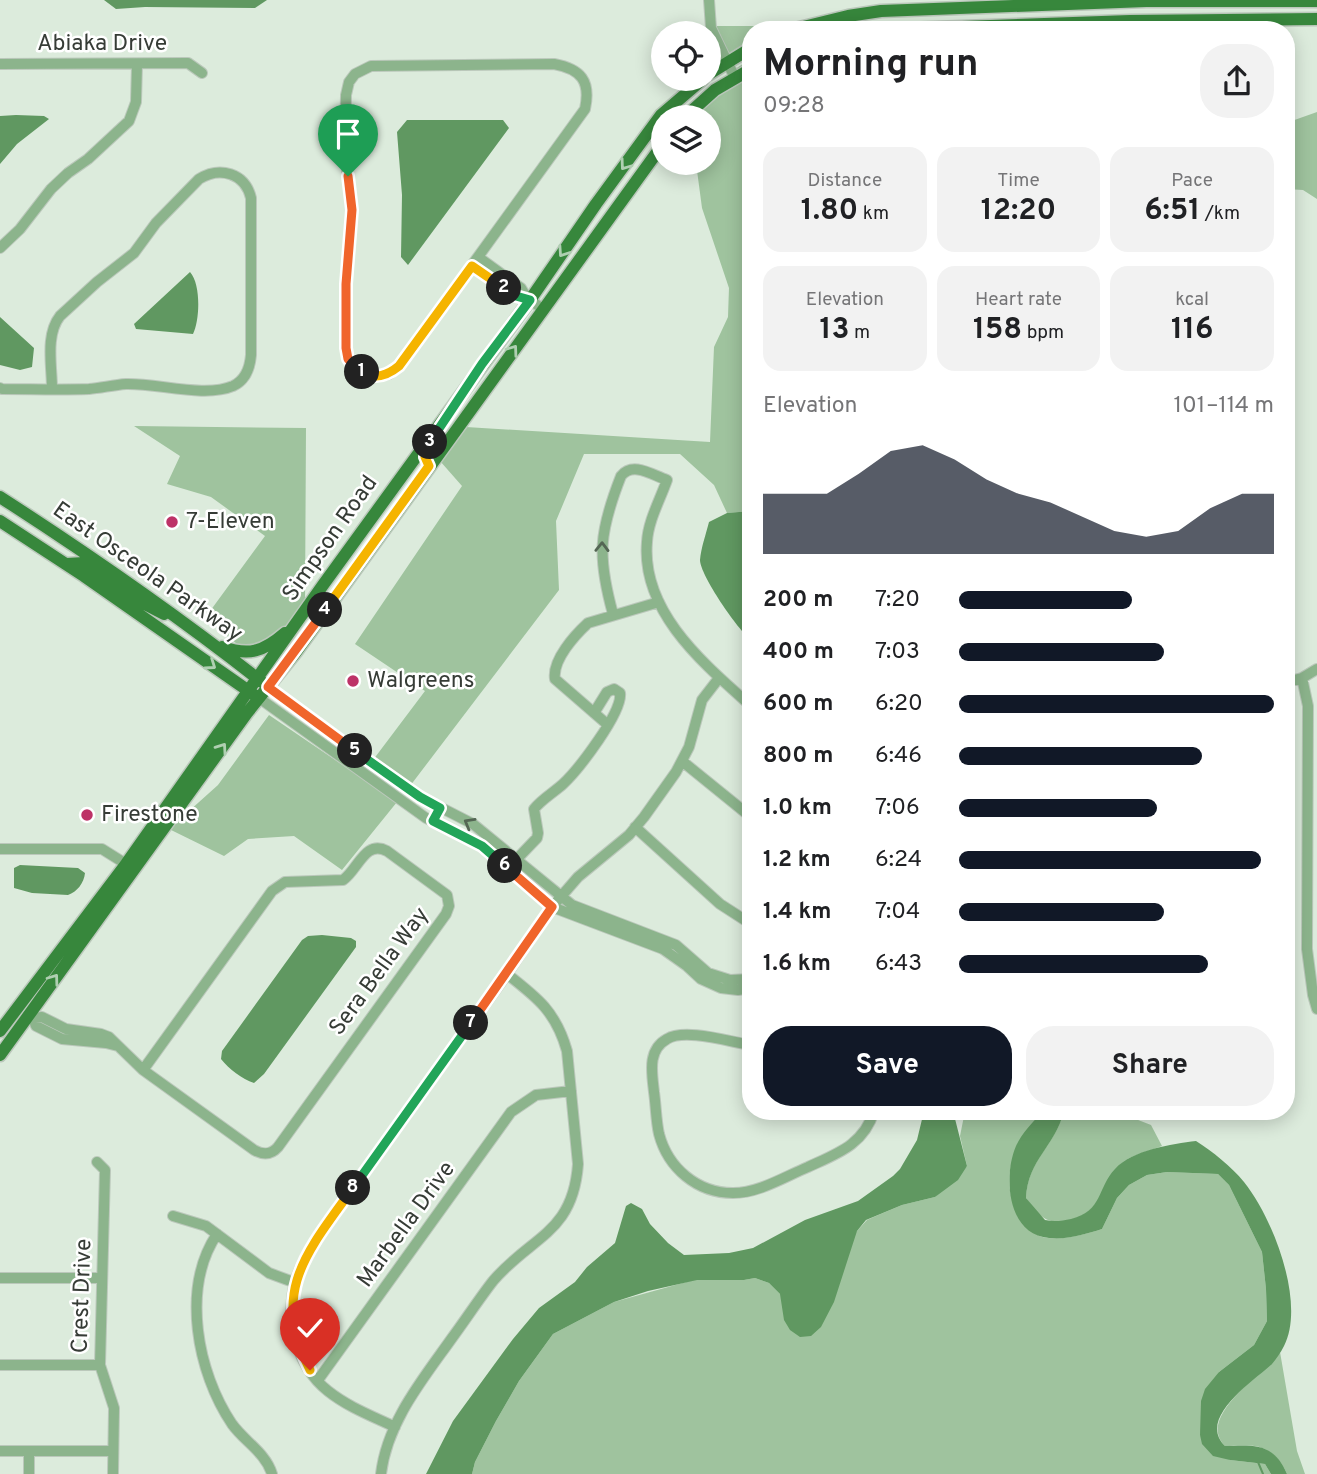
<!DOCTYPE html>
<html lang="en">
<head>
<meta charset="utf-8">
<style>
  body { margin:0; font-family:Overpass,sans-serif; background:#f2f2f2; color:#202124; height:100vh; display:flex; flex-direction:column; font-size:26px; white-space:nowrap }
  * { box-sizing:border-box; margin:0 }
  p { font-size:23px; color:#757577 }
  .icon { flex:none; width:38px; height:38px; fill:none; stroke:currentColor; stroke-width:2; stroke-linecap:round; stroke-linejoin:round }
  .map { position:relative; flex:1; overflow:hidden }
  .side { position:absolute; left:742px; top:21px; width:553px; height:1099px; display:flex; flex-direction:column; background:#fff; border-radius:28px; box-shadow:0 4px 18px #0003 }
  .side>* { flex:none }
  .buttons { position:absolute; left:651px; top:21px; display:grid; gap:14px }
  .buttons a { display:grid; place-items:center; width:70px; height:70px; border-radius:50%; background:#fff; box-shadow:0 4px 18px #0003; font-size:35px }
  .pin { position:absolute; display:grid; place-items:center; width:60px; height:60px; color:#fff; margin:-72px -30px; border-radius:50% 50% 50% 0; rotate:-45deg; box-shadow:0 0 7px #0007 }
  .pin .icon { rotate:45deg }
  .km { position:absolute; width:35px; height:35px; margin:-18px; border-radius:50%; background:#222; color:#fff; font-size:19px; line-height:35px; text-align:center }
  .round { display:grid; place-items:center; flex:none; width:74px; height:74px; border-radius:28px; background:#f2f2f2 }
  .summary { display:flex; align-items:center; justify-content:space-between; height:119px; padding:0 21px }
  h1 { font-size:38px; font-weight:700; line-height:52px }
  .metrics { display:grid; grid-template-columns:repeat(3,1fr); gap:10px; height:119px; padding:7px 21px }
  .metrics div { display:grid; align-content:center; border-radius:18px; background:#f2f2f2; text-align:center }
  .metrics b { font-size:30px; font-weight:700 }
  .metrics small { font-size:19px; font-weight:400 }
  .metrics p { font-size:19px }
  .chart { height:196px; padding:14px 21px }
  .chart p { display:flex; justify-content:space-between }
  .chart svg { width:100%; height:126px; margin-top:7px; fill:#111827; opacity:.7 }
  .button { display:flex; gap:14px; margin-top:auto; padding:14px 21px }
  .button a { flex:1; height:80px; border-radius:28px; background:#111827; color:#fff; font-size:28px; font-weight:700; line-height:80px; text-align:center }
  .button a+a { background:#f2f2f2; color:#202124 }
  ul { padding:0 21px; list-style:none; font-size:23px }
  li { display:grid; grid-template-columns:112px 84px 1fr; align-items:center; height:52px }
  li i { height:18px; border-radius:9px; background:#111827 }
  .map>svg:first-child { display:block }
  .green { fill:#9fc39e }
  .water { fill:#609861 }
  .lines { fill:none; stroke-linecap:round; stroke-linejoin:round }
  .stream { stroke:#609861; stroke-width:2 }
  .minor-casing { stroke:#bbc8bb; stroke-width:12 }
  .major-casing { stroke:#bbc8bb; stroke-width:15 }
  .minor { stroke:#8cb48c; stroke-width:10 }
  .major { stroke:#37873c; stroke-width:12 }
  .oneway { stroke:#afcfb1 }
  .oneway2 { stroke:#546654 }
  .split-1-casing { stroke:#fff; stroke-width:14 }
  .split-2-casing { stroke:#fff; stroke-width:14 }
  .split-3-casing { stroke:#fff; stroke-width:14 }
  .split-4-casing { stroke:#fff; stroke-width:14 }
  .split-5-casing { stroke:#fff; stroke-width:14 }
  .split-6-casing { stroke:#fff; stroke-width:14 }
  .split-7-casing { stroke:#fff; stroke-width:14 }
  .split-8-casing { stroke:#fff; stroke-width:14 }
  .split-9-casing { stroke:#fff; stroke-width:14 }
  .split-1 { stroke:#f0652b; stroke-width:9 }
  .split-2 { stroke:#f5b400; stroke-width:9 }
  .split-3 { stroke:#22a559; stroke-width:9 }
  .split-4 { stroke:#f5b400; stroke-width:9 }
  .split-5 { stroke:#f0652b; stroke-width:9 }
  .split-6 { stroke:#22a559; stroke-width:9 }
  .split-7 { stroke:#f0652b; stroke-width:9 }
  .split-8 { stroke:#22a559; stroke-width:9 }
  .split-9 { stroke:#f5b400; stroke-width:9 }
  .poi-dot { fill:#bd3267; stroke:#fff; stroke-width:2.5 }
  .labels { text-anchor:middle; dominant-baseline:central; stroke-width:5; stroke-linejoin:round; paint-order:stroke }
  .street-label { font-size:23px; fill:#363c36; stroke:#fff }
  .poi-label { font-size:23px; fill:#363c36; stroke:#fff; text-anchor:start }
</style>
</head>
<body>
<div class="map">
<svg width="1317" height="1474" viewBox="0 0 1317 1474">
  <rect width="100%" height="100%" fill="#dcebdc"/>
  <path class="green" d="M716,26H807L797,30H751V50L730,62Z
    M751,59V511L727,513L714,485L680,454H584L556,521L559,590L410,786L373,760L425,691L355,644L462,486L440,461L466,427L710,442L714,347L728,317L729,288L702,208L696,163H709V117H695C697,93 731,71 751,59Z
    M1317,112V199L1303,190L1286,189V123Z
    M134,426L306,428L305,605C284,634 276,638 242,648L205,618L265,536L211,497L167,484L180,456Z
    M269,715L397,802L342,870L294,836L248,839L224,856L169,829L218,785Z
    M965,1111H1043C1023,1133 1003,1164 1011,1195C1013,1203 1020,1212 1024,1219C1030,1229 1035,1237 1048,1238C1066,1240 1086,1234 1102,1229L1117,1198L1129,1185L1147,1175L1167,1172L1218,1174L1229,1185L1262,1252L1266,1289L1267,1321L1254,1345L1219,1372L1200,1435L1230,1460L1265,1464L1271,1474H472L475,1462L496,1421L519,1381L553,1334L614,1302L697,1279L744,1280L755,1278L769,1283L780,1294L857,1231L867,1220L876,1216L902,1205L935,1197L967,1166L960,1136Z
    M1064,1111H1115L1151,1125L1162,1146C1150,1151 1130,1155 1121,1164C1099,1187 1104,1213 1066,1221C1045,1225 1037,1213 1026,1198C1028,1158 1054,1148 1064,1111Z
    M1280,1352L1297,1451L1305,1474H1287C1274,1444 1255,1444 1225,1446C1195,1416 1266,1373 1280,1352Z"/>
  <path class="water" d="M104,0H267L255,8L145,7L116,9Z
    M16,115L44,116L49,119L17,144L0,164V116Z
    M407,120H503L509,128L408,265L401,257L402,195L397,132Z
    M190,272C201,284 200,320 193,334L136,329L134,324Z
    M0,317L34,348L32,367L20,370L0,365Z
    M751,511V640C738,630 700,575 700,560C701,548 706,534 709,522L727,513Z
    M20,865L78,868L85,873C84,883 77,892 68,895L32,893L14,888V868Z
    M322,935L351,938L356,941V947L264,1074L254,1083C242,1079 229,1069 221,1059L222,1051L302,940L308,936Z
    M924,1111H953L967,1166L958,1180L935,1197L902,1205L866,1220L857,1231L834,1302L821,1327L811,1336L800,1337L790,1330L784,1320L780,1294L769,1283L755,1278L744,1280H697L648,1291L614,1302L553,1334L519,1381L496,1421L475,1462L472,1474H426L453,1421L513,1339L539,1308L575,1282L587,1267L615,1243L626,1206L631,1203L642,1209L650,1224L668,1243L684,1255L729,1253L753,1248L805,1220L858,1201L893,1176L900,1169L917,1140Z
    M1043,1111H1064C1055,1147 1028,1159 1026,1198L1045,1220C1054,1222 1062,1221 1071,1219C1103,1211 1097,1188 1115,1169C1132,1150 1172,1144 1196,1141C1213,1152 1231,1166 1244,1182C1273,1218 1306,1303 1284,1346C1281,1352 1276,1359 1272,1364C1255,1380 1196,1418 1225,1446C1255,1445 1274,1443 1287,1474H1271L1265,1464L1230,1460L1213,1456L1202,1444L1200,1435L1201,1401L1205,1389L1219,1372L1254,1345L1267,1321L1266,1289L1262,1252L1229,1185L1218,1174L1167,1172L1147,1175L1129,1185L1117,1198L1102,1229C1086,1234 1067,1240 1049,1238C1007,1235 1003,1176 1016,1146C1022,1133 1033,1122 1043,1111Z"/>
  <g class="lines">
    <path class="stream" d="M1258,1462L1263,1474"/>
    <defs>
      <path id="minor" d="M709,0L711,28L735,78
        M0,64L188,63L202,73
        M554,64C581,69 591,81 585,109L399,366L389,374L378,376L367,375L356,368L348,359L346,348V284L352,210L345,153L346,95L349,82L355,74L371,66Z
        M0,248L20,229L51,189L68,173L88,159L129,121L136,102L137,64
        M478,257L521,288L527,298
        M472,266L516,296L527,298L543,309
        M0,388L2,389C31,389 60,390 89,389C101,388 113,385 126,384C157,383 205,398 233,386C246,380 250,367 251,355V198C245,173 220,166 199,179L156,223L134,253L97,282L60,316C45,335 52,366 52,389
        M613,614C597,556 599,532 621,476C633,461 652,475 667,480C660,500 648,521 647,542C641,612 704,664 751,706
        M1302,678L1308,706L1307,949L1313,995L1317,1009
        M1286,682L1302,678L1317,669
        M268,687L420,797L473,824L572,905L676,945L708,973L730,980L751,979
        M259,698L426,818L482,846L552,907L663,949L687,966L701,979L721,988L738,990L751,988
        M608,725L555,679C552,660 575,635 588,623L659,602
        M682,761L751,817
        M635,827L720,904L751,924
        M0,849H102L126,864
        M513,863L537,838L538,833L534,809C542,799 553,793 563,784C578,770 623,712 620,693L614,689L607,692L594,713
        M28,1015L33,1018L36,1026L62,1039L106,1043L118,1046
        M33,1018L42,1017L66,1029L101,1034L109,1037L143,1070L254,1150C263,1155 271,1155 278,1147L446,914L449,906L447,895L387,851C365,839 358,870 343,880L285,882L272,891L143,1070
        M751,1045C730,1042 685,1028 667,1039C647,1050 652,1073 654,1092C656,1106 656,1121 659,1134C668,1168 697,1193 733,1193C759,1193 784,1177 808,1167C836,1154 864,1145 874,1111
        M97,1162L105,1170L100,1365L114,1408L113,1474
        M173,1216L206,1226L269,1273L296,1283
        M217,1234C181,1288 197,1372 232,1424C244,1441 266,1453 272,1474
        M0,1278H102
        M0,1365H100
        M318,1380L511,1112L536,1095L571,1091
        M395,1427C372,1416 348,1407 328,1391C295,1365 284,1314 297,1276C302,1262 310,1249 318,1237L507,974L552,907L578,877L629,835L644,817L676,772L689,747L702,700L719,678
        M0,1451H113
        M29,1474V1451
        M381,1474C387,1422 423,1379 452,1338C466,1319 479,1299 493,1281C531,1236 573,1234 578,1164L567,1051C556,1012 538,998 507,974"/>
      <path id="major" d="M791,30L848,16L881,11L1146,1H1317
        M878,30L1130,21L1317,19
        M709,74L751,48
        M685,117L715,90L751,69
        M0,497C90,555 178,616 262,682
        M0,521L84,576L253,694
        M67,564L84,563L135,599L164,614
        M222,647C249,656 263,652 285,633
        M0,1031L126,864L323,585L530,300L596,204L661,115L703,79
        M0,1055L247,713L296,652L663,144"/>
    </defs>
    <use href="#minor" class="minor-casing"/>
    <use href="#major" class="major-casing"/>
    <use href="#minor" class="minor"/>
    <use href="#major" class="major"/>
  </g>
  <defs><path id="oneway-chevron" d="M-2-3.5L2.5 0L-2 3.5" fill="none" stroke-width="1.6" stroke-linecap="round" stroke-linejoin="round" transform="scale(1.75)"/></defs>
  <g class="oneway">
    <use href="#oneway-chevron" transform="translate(625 165) rotate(126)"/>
    <use href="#oneway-chevron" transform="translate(563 252) rotate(124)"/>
    <use href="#oneway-chevron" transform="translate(513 350) rotate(-54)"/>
    <use href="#oneway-chevron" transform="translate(211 665) rotate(35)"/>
    <use href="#oneway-chevron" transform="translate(222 748) rotate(-55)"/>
    <use href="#oneway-chevron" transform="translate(54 979) rotate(-54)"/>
  </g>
  <g class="oneway2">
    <use href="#oneway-chevron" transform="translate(602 547) rotate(-89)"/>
    <use href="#oneway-chevron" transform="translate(469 823) rotate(-150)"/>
  </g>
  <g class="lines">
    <defs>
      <path id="split-1" d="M348,176L352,210L346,284V348L348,359L362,372"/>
      <path id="split-2" d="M362,372C376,380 388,375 399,366L472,266L504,288"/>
      <path id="split-3" d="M430,442L482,364L530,300L516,296L504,288"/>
      <path id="split-4" d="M325,610L429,466L425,457L430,442"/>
      <path id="split-5" d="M325,610L268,687L355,751"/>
      <path id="split-6" d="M355,751L420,797L440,808L433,821L482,846L505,866"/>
      <path id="split-7" d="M471,1023L552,907L505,866"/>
      <path id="split-8" d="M353,1188L471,1023"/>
      <path id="split-9" d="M310,1370C270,1291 307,1252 353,1188"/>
    </defs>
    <use href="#split-1" class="split-1-casing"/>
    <use href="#split-2" class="split-2-casing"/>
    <use href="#split-3" class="split-3-casing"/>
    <use href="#split-4" class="split-4-casing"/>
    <use href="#split-5" class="split-5-casing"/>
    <use href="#split-6" class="split-6-casing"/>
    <use href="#split-7" class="split-7-casing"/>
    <use href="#split-8" class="split-8-casing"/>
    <use href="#split-9" class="split-9-casing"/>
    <use href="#split-1" class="split-1"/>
    <use href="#split-2" class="split-2"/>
    <use href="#split-3" class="split-3"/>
    <use href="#split-4" class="split-4"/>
    <use href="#split-5" class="split-5"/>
    <use href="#split-6" class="split-6"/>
    <use href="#split-7" class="split-7"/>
    <use href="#split-8" class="split-8"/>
    <use href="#split-9" class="split-9"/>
  </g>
  <g class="poi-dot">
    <circle cx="172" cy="522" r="7"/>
    <circle cx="353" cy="681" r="7"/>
    <circle cx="87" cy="815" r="7"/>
  </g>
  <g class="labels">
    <g class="street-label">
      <text x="102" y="44">Abiaka Drive</text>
      <text transform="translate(331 539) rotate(-55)">Simpson Road</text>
      <text transform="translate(147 573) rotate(35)">East Osceola Parkway</text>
      <text transform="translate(380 972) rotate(-54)">Sera Bella Way</text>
      <text transform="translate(407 1225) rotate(-54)">Marbella Drive</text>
      <text transform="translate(83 1296) rotate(-88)">Crest Drive</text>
    </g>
    <g class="poi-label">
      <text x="186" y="522">7-Eleven</text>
      <text x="367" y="681">Walgreens</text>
      <text x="101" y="815">Firestone</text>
    </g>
  </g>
</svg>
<div class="buttons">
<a><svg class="icon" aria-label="locate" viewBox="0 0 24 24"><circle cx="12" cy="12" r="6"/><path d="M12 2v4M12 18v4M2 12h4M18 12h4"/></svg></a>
<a><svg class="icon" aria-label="layers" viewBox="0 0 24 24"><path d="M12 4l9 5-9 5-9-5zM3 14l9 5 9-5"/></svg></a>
</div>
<div class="pin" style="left:348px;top:176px;background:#1e9e55"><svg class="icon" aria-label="arrive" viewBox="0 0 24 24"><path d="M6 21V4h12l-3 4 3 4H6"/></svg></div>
<div class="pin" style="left:310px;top:1370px;background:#d93025"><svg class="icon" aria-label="check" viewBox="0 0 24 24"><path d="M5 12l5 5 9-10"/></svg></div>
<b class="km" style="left:362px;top:372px">1</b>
<b class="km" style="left:504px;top:288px">2</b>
<b class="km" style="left:430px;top:442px">3</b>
<b class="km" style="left:325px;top:610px">4</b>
<b class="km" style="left:355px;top:751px">5</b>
<b class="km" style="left:505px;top:866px">6</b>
<b class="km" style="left:471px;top:1023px">7</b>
<b class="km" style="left:353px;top:1188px">8</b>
<section class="side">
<div class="summary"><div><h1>Morning run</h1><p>09:28</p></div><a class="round"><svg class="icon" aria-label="share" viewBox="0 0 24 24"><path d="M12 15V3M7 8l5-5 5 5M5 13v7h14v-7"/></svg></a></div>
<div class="metrics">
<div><p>Distance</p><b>1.80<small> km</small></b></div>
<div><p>Time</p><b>12:20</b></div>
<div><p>Pace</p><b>6:51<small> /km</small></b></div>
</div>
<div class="metrics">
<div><p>Elevation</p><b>13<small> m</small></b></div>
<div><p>Heart rate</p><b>158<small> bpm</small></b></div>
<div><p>kcal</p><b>116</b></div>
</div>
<div class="chart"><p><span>Elevation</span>101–114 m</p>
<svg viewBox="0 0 160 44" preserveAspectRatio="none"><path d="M0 44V23L10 23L20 23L30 16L40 8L50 6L60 11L70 18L80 23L90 26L100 31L110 36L120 38L130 36L140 28L150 23L160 23V44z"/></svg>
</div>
<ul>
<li><b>200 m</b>7:20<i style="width:55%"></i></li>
<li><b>400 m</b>7:03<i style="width:65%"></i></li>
<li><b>600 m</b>6:20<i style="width:100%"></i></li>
<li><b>800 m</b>6:46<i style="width:77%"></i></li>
<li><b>1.0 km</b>7:06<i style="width:63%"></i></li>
<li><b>1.2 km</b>6:24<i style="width:96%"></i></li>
<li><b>1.4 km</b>7:04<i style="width:65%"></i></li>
<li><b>1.6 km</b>6:43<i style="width:79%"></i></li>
</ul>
<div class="button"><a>Save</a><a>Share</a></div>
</section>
</div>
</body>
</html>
